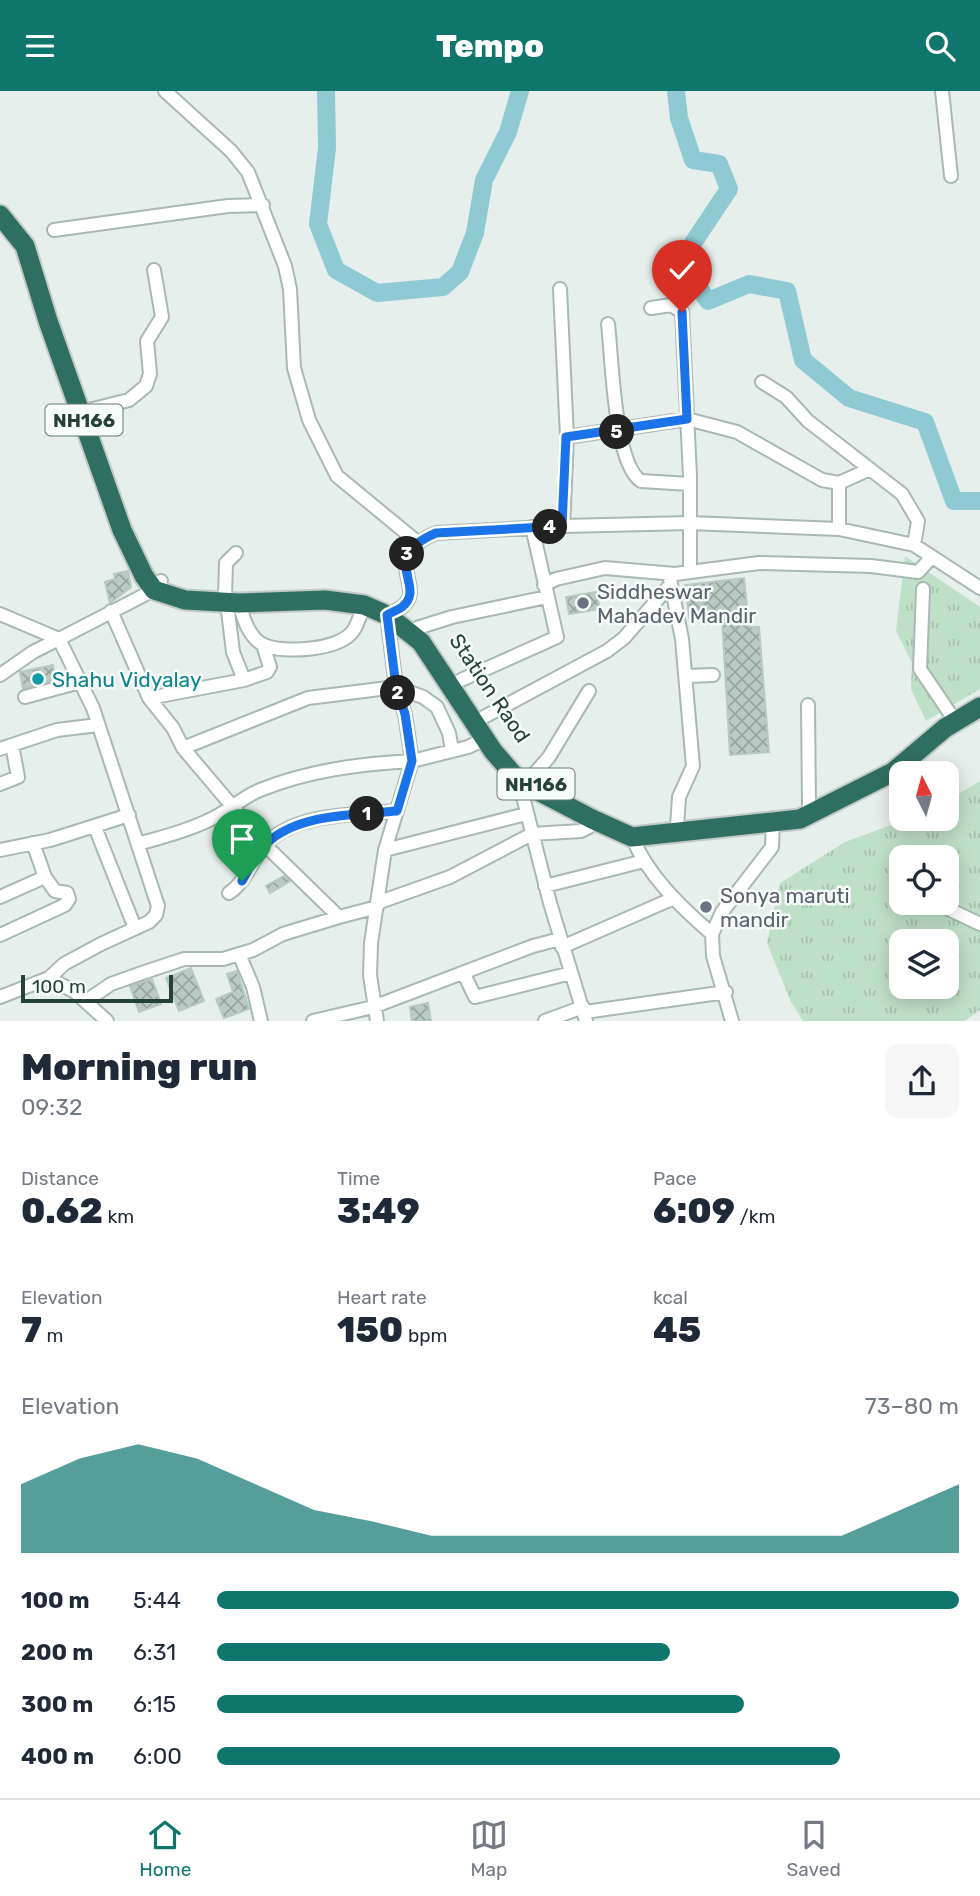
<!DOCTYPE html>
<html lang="en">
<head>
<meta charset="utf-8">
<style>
  body { margin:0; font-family:Rubik,sans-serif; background:#f6f6f7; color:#1f2937; height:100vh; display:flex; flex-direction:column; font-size:26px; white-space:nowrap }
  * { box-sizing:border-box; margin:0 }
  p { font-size:23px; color:#747a83 }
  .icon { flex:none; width:38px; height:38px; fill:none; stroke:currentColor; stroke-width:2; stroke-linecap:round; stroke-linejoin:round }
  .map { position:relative; height:930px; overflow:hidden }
  .panel { display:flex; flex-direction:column; background:#fff; flex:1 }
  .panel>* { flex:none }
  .needle { width:46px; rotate:354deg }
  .buttons { position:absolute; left:889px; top:670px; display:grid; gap:14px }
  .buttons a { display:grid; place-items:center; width:70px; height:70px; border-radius:14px; background:#fff; box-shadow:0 4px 18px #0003; font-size:35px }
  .scale { position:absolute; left:21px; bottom:18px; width:152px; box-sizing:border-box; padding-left:7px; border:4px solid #24423a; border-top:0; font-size:19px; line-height:24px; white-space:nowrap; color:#24423a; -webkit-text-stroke:5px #f7fbf9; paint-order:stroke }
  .pin { position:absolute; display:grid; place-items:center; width:60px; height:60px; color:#fff; margin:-72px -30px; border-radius:50% 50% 50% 0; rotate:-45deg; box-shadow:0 0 7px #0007 }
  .pin .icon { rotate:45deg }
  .km { position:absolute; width:35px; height:35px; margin:-18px; border-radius:50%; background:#222; color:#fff; font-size:19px; line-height:35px; text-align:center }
  .round { display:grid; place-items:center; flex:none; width:74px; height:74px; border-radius:14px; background:#f6f6f7 }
  .summary { display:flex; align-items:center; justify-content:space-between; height:119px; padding:0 21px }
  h1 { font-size:38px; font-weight:800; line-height:52px }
  .stats { display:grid; grid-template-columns:repeat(3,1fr); gap:10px; height:119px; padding:7px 21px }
  .stats div { display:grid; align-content:center }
  .stats b { font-size:35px; font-weight:800 }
  .stats small { font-size:19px; font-weight:400 }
  .stats p { font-size:19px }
  .chart { height:196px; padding:14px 21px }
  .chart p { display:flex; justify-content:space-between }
  .chart svg { width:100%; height:126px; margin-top:7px; fill:#0f766e; opacity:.7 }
  ul { padding:0 21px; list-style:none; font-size:23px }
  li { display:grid; grid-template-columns:112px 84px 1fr; align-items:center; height:52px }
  li i { height:18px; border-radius:9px; background:#0f766e }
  header { display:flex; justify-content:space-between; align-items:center; height:91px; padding:0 21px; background:#0f766e; color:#fff; font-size:32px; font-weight:800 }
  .tabs { display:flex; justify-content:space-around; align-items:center; height:98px; border-top:2px solid #e0e1e3; background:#fff; font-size:19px; color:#747a83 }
  .tabs a { display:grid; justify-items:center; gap:4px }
  .tabs .on { color:#0f766e }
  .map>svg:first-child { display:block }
  .grass { fill:url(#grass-tufts); fill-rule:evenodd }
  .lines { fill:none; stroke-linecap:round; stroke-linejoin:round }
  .river { stroke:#8ec9d4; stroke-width:18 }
  .building { fill:url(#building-cross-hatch); stroke:#b8c9c2; stroke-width:2 }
  .minor-casing { stroke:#a8b8b2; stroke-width:16 }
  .highway-casing { stroke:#c2cac8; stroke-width:23 }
  .minor { stroke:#fff; stroke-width:12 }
  .highway { stroke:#2f6f62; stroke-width:19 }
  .route-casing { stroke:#fff; stroke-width:14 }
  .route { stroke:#1a73e8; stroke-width:9 }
  .worship-dot { fill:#6b7280; stroke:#f7fbf9; stroke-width:2.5 }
  .culture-dot { fill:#0f9aa8; stroke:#f7fbf9; stroke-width:2.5 }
  .labels { text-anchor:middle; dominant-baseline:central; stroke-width:5; stroke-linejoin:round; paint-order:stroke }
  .shield { fill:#f7fbf9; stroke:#637a73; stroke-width:2 }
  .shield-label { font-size:19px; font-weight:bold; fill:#24423a }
  .worship-label { font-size:21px; fill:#5b616d; stroke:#f7fbf9; text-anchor:start }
  .culture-label { font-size:21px; fill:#0d838f; stroke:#f7fbf9; text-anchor:start }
  .street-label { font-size:21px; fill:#24423a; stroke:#f7fbf9 }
</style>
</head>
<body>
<header><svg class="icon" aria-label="menu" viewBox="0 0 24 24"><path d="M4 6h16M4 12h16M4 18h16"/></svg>Tempo<svg class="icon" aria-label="search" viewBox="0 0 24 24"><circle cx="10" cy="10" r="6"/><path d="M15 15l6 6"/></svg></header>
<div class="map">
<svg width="980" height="930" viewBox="0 0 980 930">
  <defs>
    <pattern id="grass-tufts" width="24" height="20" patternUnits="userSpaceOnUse" patternTransform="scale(1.75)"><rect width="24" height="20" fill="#bfe0c8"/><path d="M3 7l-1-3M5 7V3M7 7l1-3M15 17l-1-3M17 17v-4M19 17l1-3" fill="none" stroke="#a4c1ad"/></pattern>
    <pattern id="building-cross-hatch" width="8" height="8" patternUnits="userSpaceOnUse" patternTransform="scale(1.75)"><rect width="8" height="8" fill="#bbcac4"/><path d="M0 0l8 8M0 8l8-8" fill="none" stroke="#98a6a0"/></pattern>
  </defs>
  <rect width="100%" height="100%" fill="#e6efeb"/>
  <path class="grass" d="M905,465L980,516V598L926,630L911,598L912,572L896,540Z
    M980,690V919L965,930H803L791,911L767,852L780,792L845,751L907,728H947V710ZM901,766H947V812H901ZM901,850H947V896H901Z"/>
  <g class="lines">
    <path class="river" d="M326,0L327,57L318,133L336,179L377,202L443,196L460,181L475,142L484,89L508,41L520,0
      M676,0L679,27L693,69L719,73L729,98L681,170L708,210L749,193L787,200L803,269L849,307L925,331L954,410H980"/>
  </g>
  <path class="building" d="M128,480L131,496L110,512L105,491L115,488L114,483Z
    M744,487L749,536H759L769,661L730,664L722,527L690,531L685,494Z
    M596,501L600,518L569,523L566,506Z
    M53,574L55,589L23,598L20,581Z
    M284,785L290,790L270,802L266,795Z
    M191,877L204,910L179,920L166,887Z
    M237,880L249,918L224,927L216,908L233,901L227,883Z
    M152,888L161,913L139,921L130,895Z
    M428,912L431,930H412L410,916Z"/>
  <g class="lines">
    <defs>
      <path id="minor" d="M165,0L231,60L248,81L285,175L290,198L294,277L309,329L337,385L416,450
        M942,0L951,85
        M54,139L228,115L263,114
        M560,198L567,346L563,435
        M651,217L671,214L682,221L690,385V480
        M608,233C612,266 614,373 641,390L690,393
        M762,291L786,306L808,330L902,403L918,430L914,454
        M81,321L129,309L146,295L150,283L147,250L162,226L154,179
        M567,346L687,328L737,341L822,389L839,392V438
        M839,392L868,379
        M669,483L682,548L693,675L679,706L677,736
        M544,494L556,488L605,477L675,483L759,472L871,475L918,481L932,466
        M923,498L920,578L951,624
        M225,505L226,472L236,462
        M239,512C243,527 249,547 264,554C284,563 340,559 353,540C358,533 361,522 364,514
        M111,520L149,607L173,637L183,657L265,754L339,826L377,816
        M0,523L59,548L154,499L161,490
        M417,537L452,526L547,506
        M0,584L33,561L59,548L93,617L158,815L156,824L149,831L101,853L64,873L49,887
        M687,585L713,584
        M244,589L267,581L270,576L263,554
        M461,589L557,546L532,436
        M25,606L80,591
        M149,607L244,589L233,561L227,512
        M808,614L809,715
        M484,626L607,560L624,547L671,493
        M12,654L57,639L98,634
        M183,657L308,607L396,596L423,606L437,616L449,642L452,659
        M0,658L12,654L18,686L0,693
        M529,689L549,666L589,600
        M519,690L550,812L586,930
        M95,736L135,837
        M632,746C648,785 681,816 712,843L713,865L732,930
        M138,753C166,745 194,738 219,724C233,716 245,705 260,699C310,679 360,673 412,670L405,623L396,596L387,524C392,521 398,519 402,516C428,496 377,467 436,442L563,435L690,432L839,438L914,454L980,497
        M0,759L50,749L129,724
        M385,759L526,723
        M545,795L644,770
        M229,802C246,791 251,770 264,755C294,721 355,724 397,720
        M0,806L45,786
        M377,812L450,786L532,743L581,740L589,736L592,728
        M936,812L980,833
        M712,843L722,821L772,756L773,727
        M0,844L65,814L69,808L67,802L55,800L45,786L33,752
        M562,856L674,807
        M239,863L253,896L261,930
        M464,883L475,906L571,882
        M0,906L49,887L75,901L107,930
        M86,910L111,893L142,882L184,868H223L253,859L283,843L339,826
        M585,921L726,901
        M313,930L373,916L533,855L560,848
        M377,930L370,884L371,852L385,759L412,670L468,656L485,648
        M545,930L583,916"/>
      <path id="highway" d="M0,124L25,155L48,230L122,439L144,485L154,499L185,509L239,512L325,509L364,514L387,524L421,551L493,660L519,690L592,728L632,746L800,728L893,681L945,637L980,616"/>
    </defs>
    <use href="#minor" class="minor-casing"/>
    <use href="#highway" class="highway-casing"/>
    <use href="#minor" class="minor"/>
    <use href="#highway" class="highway"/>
  </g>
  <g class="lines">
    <defs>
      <path id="route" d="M242,790C249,778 256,763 266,753C298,722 355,724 397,720L412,670L405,623L396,596L387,524C392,521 398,519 402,516C428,496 377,467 436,442L562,435L566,346L687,328L682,221"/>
    </defs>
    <use href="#route" class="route-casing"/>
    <use href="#route" class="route"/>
  </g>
  <g class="worship-dot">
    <circle cx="583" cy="512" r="7"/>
    <circle cx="706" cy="816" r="7"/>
  </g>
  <circle class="culture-dot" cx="38" cy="588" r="7"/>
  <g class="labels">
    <g class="shield">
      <rect x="45.5" y="313.5" width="77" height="31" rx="5"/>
      <rect x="497.5" y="677.5" width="77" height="31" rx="5"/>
    </g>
    <g class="shield-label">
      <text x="84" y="329">NH166</text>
      <text x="536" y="693">NH166</text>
    </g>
    <g class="worship-label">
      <text x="597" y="500">Siddheswar<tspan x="597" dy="24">Mahadev Mandir</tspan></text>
      <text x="720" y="804">Sonya maruti<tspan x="720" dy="24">mandir</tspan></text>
    </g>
    <g class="culture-label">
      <text x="52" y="588">Shahu Vidyalay</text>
    </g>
    <g class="street-label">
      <text transform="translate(490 597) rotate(56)">Station Raod</text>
    </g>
  </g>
</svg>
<div class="buttons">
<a><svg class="needle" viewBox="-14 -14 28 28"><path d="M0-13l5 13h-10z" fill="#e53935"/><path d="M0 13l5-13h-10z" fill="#747a83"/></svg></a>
<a><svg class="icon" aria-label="locate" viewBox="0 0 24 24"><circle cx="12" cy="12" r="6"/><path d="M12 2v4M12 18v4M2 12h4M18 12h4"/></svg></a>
<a><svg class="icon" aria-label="layers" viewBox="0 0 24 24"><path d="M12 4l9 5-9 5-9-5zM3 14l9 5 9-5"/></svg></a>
</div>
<div class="scale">100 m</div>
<div class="pin" style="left:242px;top:790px;background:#1e9e55"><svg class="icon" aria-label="arrive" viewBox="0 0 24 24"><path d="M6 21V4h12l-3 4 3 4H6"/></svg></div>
<div class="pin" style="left:682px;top:221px;background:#d93025"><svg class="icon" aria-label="check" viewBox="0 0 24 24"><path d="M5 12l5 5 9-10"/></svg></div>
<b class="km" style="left:367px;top:723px">1</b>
<b class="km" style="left:398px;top:602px">2</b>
<b class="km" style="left:407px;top:463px">3</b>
<b class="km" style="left:550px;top:436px">4</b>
<b class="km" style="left:617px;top:341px">5</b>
</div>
<section class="panel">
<div class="summary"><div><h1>Morning run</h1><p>09:32</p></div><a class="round"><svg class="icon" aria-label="share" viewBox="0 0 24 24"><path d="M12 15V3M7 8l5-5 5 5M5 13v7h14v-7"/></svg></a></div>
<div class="stats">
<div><p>Distance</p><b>0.62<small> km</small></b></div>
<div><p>Time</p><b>3:49</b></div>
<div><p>Pace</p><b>6:09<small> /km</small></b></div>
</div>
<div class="stats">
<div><p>Elevation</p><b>7<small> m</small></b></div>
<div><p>Heart rate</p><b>150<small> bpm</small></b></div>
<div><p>kcal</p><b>45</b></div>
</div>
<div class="chart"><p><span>Elevation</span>73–80 m</p>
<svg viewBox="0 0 160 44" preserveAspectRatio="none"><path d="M0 44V20L10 11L20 6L30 11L40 20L50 29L60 33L70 38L80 38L90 38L100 38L110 38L120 38L130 38L140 38L150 29L160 20V44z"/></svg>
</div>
<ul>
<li><b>100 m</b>5:44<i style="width:100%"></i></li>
<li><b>200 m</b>6:31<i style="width:61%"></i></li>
<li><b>300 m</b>6:15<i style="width:71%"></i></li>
<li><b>400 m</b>6:00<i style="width:84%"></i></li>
</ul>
</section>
<nav class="tabs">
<a class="on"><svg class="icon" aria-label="home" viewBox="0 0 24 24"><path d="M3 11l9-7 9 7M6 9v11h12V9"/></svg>Home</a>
<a><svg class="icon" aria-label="map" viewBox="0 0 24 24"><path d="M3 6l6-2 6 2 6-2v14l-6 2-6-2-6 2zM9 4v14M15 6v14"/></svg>Map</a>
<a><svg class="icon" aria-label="saved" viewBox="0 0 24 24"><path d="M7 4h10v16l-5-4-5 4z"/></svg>Saved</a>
</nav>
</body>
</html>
